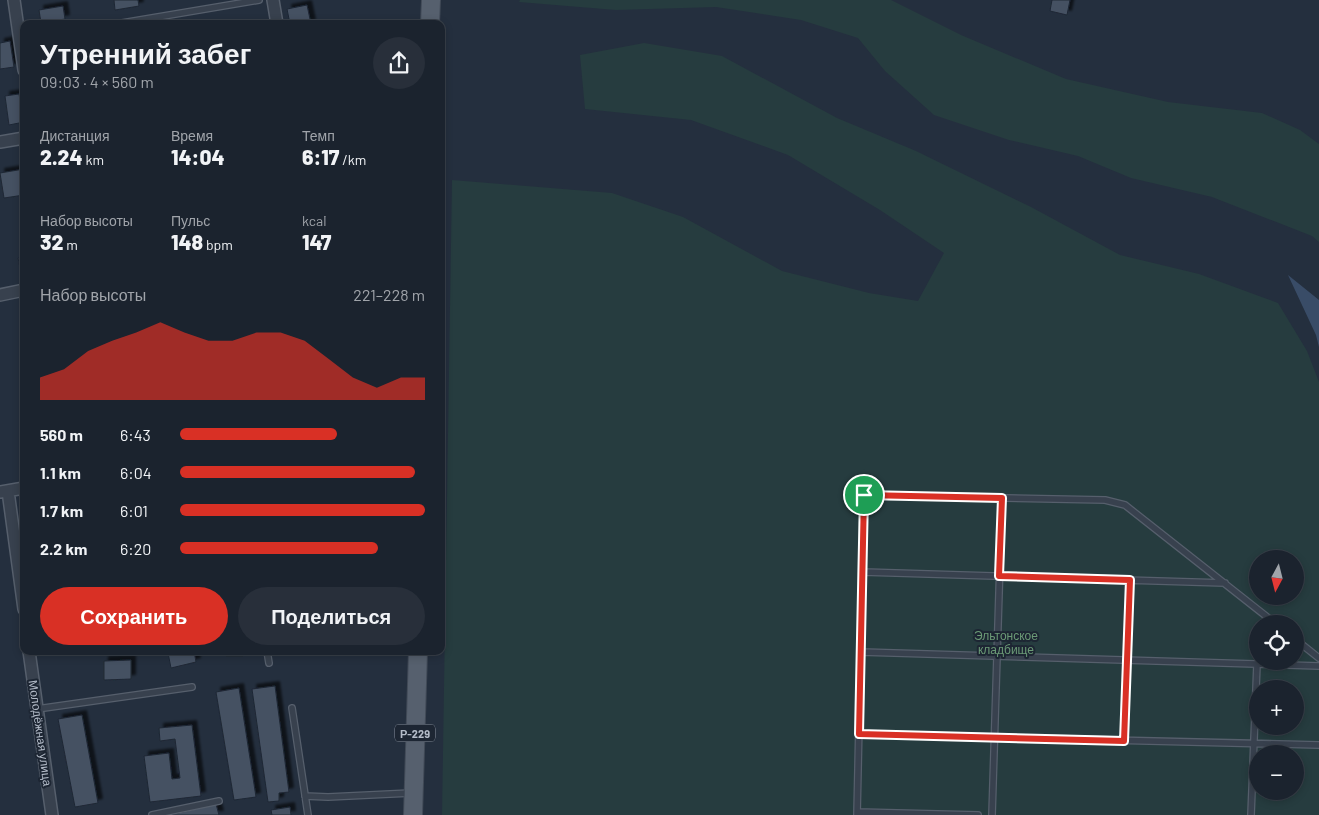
<!DOCTYPE html>
<html lang="ru">
<head>
<meta charset="utf-8">
<style>
  body { margin:0; font-family:Barlow,sans-serif; background:#282f3a; color:#f1f3f6; height:100vh; display:flex; flex-direction:column; font-size:19px; white-space:nowrap }
  * { box-sizing:border-box; margin:0 }
  p { font-size:16px; color:#a0a4aa }
  .icon { flex:none; width:28px; height:28px; fill:none; stroke:currentColor; stroke-width:2; stroke-linecap:round; stroke-linejoin:round }
  .map { position:relative; flex:1; overflow:hidden }
  .panel { position:absolute; left:20px; top:20px; width:425px; height:635px; display:flex; flex-direction:column; background:#1b232e; border-radius:10px; box-shadow:0 2px 8px #0003,0 0 0 1px #39404a }
  .panel>* { flex:none }
  .needle { width:32px; rotate:187deg }
  .controls { position:absolute; left:1249px; top:550px; display:grid; gap:10px }
  .controls a { display:grid; place-items:center; width:55px; height:55px; border-radius:50%; background:#1b232e; box-shadow:0 2px 8px #0003,0 0 0 1px #39404a; font-size:25px }
  .pin { position:absolute; display:grid; place-items:center; width:42px; height:42px; color:#fff; margin:-21px; border:2px solid #fff; border-radius:50%; box-shadow:0 1px 5px #0007 }
  .round { display:grid; place-items:center; flex:none; width:52px; height:52px; border-radius:26px; background:#282f3a }
  .summary { display:flex; align-items:center; justify-content:space-between; height:85px; padding:0 20px }
  h1 { font-size:28px; font-weight:800; line-height:38px }
  .metrics { display:grid; grid-template-columns:repeat(3,1fr); gap:8px; height:85px; padding:5px 20px }
  .metrics div { display:grid; align-content:center }
  .metrics b { font-size:21px; font-weight:800 }
  .metrics small { font-size:14px; font-weight:400 }
  .metrics p { font-size:14px }
  .chart { height:140px; padding:10px 20px }
  .chart p { display:flex; justify-content:space-between }
  .chart svg { width:100%; height:90px; margin-top:5px; fill:#d93025; opacity:.7 }
  .action { display:flex; gap:10px; margin-top:auto; padding:10px 20px }
  .action a { flex:1; height:58px; border-radius:30px; background:#d93025; color:#fff; font-size:20px; font-weight:800; line-height:58px; text-align:center }
  .action a+a { background:#282f3a; color:#f1f3f6 }
  ul { padding:0 20px; list-style:none; font-size:16px }
  li { display:grid; grid-template-columns:80px 60px 1fr; align-items:center; height:38px }
  li i { height:12px; border-radius:6px; background:#d93025 }
  .map>svg:first-child { display:block }
  .green { fill:#263c3f; fill-rule:evenodd }
  .water { fill:#394c67 }
  .building { fill:#455162; stroke:#1f2835; filter:url(#shadow) }
  .lines { fill:none; stroke-linecap:round; stroke-linejoin:round }
  .lane-casing { stroke:#565f6c; stroke-width:8 }
  .street-casing { stroke:#565f6c; stroke-width:14 }
  .primary-casing { stroke:#414a57; stroke-width:20 }
  .lane { stroke:#38414e; stroke-width:5.5 }
  .street { stroke:#38414e; stroke-width:11 }
  .primary { stroke:#56606e; stroke-width:18 }
  .route-casing { stroke:#fff; stroke-width:10 }
  .route { stroke:#d93025; stroke-width:6 }
  .labels { text-anchor:middle; dominant-baseline:central; stroke-width:4; stroke-linejoin:round; paint-order:stroke }
  .shield { fill:#1d2633; stroke:#878f9c; stroke-width:1 }
  .shield-label { font-size:11px; font-weight:bold; fill:#b4bcc9 }
  .park-label { font-size:12px; fill:#6b9a76; stroke:#1d2633 }
  .street-label { font-size:12px; fill:#b4bcc9; stroke:#1d2633 }
</style>
</head>
<body>
<div class="map">
<svg width="1319" height="815" viewBox="0 0 1319 815">
  <defs>
    <filter id="shadow"><feDropShadow dx="4.5" dy="-4.5" stdDeviation="1" flood-color="#0009"/></filter>
  </defs>
  <rect width="100%" height="100%" fill="#242f3e"/>
  <path class="green" d="M520,0H891L961,35L1066,79L1168,102L1262,113L1300,130L1319,144V242L1312,236L1212,197L1131,178L1078,156L1009,140L934,115L885,71L858,38L801,20L716,7L616,10L519,2Z
    M644,43L722,56L837,118L916,151L1031,207L1120,255L1199,274L1278,303L1307,351L1319,382V815H442L452,180L612,193L683,217L782,271L869,293L918,301L944,253L880,210L788,155L691,120L585,109L580,55ZM1258,559H1295V596H1258ZM1258,624H1295V661H1258ZM1258,689H1295V726H1258ZM1258,754H1295V791H1258Z"/>
  <path class="water" d="M1288,275L1319,300V347L1316,335Z"/>
  <path class="building" d="M114,0H138L139,6L115,10Z
    M1052,0H1070L1067,15L1050,11Z
    M307,5L311,24H290L287,9Z
    M63,6L65,19L41,23L39,10Z
    M10,41L14,67L0,69V43Z
    M19,94L24,122L9,125L5,96Z
    M24,169V195L4,198L0,173Z
    M24,257V276H22L18,258Z
    M176,651H194L196,662L171,668L168,653Z
    M226,651H243V656H226Z
    M131,660V679L104,680V661Z
    M275,686L289,792L279,793V801L268,802L252,689Z
    M239,688L256,797L234,800L216,692Z
    M82,715L98,803L75,807L58,719Z
    M192,725L201,796L150,802L144,756L169,753L172,779L180,778L175,739L160,741L159,728Z
    M216,804L219,815H170Z
    M290,807L291,815H272L271,810Z"/>
  <g class="lines">
    <defs>
      <path id="lane" d="M116,24L259,0
        M863,572L1225,583
        M1295,639L1319,658
        M267,651L269,663
        M861,652L1319,666
        M292,708L308,815
        M37,709L192,687
        M859,734L1319,745
        M1124,741L1130,580
        M305,796L328,797L411,793
        M857,812L978,815
        M152,815L219,801
        M857,815L864,495L1105,500L1125,505L1276,624
        M992,815L1002,498
        M1251,815L1257,664"/>
      <path id="street" d="M14,0L24,70
        M273,0L277,24
        M0,142L24,138
        M0,295L24,290
        M8,491L24,609
        M0,492L24,488
        M29,651L52,815"/>
      <path id="primary" d="M430,24L431,0
        M413,815L418,651"/>
    </defs>
    <use href="#lane" class="lane-casing"/>
    <use href="#street" class="street-casing"/>
    <use href="#primary" class="primary-casing"/>
    <use href="#lane" class="lane"/>
    <use href="#street" class="street"/>
    <use href="#primary" class="primary"/>
  </g>
  <g class="lines">
    <defs>
      <path id="route" d="M864,495L1002,498L999,576L1130,580L1124,741L859,734Z"/>
    </defs>
    <use href="#route" class="route-casing"/>
    <use href="#route" class="route"/>
  </g>
  <g class="labels">
    <rect class="shield" x="395" y="724.5" width="40" height="17" rx="4"/>
    <g class="shield-label">
      <text x="415" y="733">Р-229</text>
    </g>
    <g class="park-label">
      <text x="1006" y="635">Эльтонское<tspan x="1006" dy="14">кладбище</tspan></text>
    </g>
    <g class="street-label">
      <text transform="translate(41 733) rotate(82)">Молодёжная улица</text>
    </g>
  </g>
</svg>
<div class="controls">
<a><svg class="needle" viewBox="-14 -14 28 28"><path d="M0-13l5 13h-10z" fill="#e53935"/><path d="M0 13l5-13h-10z" fill="#a0a4aa"/></svg></a>
<a><svg class="icon" aria-label="locate" viewBox="0 0 24 24"><circle cx="12" cy="12" r="6"/><path d="M12 2v4M12 18v4M2 12h4M18 12h4"/></svg></a>
<a>+</a>
<a>−</a>
</div>
<div class="pin" style="left:864px;top:495px;background:#1e9e55"><svg class="icon" aria-label="arrive" viewBox="0 0 24 24"><path d="M6 21V4h12l-3 4 3 4H6"/></svg></div>
<section class="panel">
<div class="summary"><div><h1>Утренний забег</h1><p>09:03 · 4 × 560 m</p></div><a class="round"><svg class="icon" aria-label="share" viewBox="0 0 24 24"><path d="M12 15V3M7 8l5-5 5 5M5 13v7h14v-7"/></svg></a></div>
<div class="metrics">
<div><p>Дистанция</p><b>2.24<small> km</small></b></div>
<div><p>Время</p><b>14:04</b></div>
<div><p>Темп</p><b>6:17<small> /km</small></b></div>
</div>
<div class="metrics">
<div><p>Набор высоты</p><b>32<small> m</small></b></div>
<div><p>Пульс</p><b>148<small> bpm</small></b></div>
<div><p>kcal</p><b>147</b></div>
</div>
<div class="chart"><p><span>Набор высоты</span>221–228 m</p>
<svg viewBox="0 0 160 44" preserveAspectRatio="none"><path d="M0 44V33L10 29L20 20L30 15L40 11L50 6L60 11L70 15L80 15L90 11L100 11L110 15L120 24L130 33L140 38L150 33L160 33V44z"/></svg>
</div>
<ul>
<li><b>560 m</b>6:43<i style="width:64%"></i></li>
<li><b>1.1 km</b>6:04<i style="width:96%"></i></li>
<li><b>1.7 km</b>6:01<i style="width:100%"></i></li>
<li><b>2.2 km</b>6:20<i style="width:81%"></i></li>
</ul>
<div class="action"><a>Сохранить</a><a>Поделиться</a></div>
</section>
</div>
</body>
</html>
